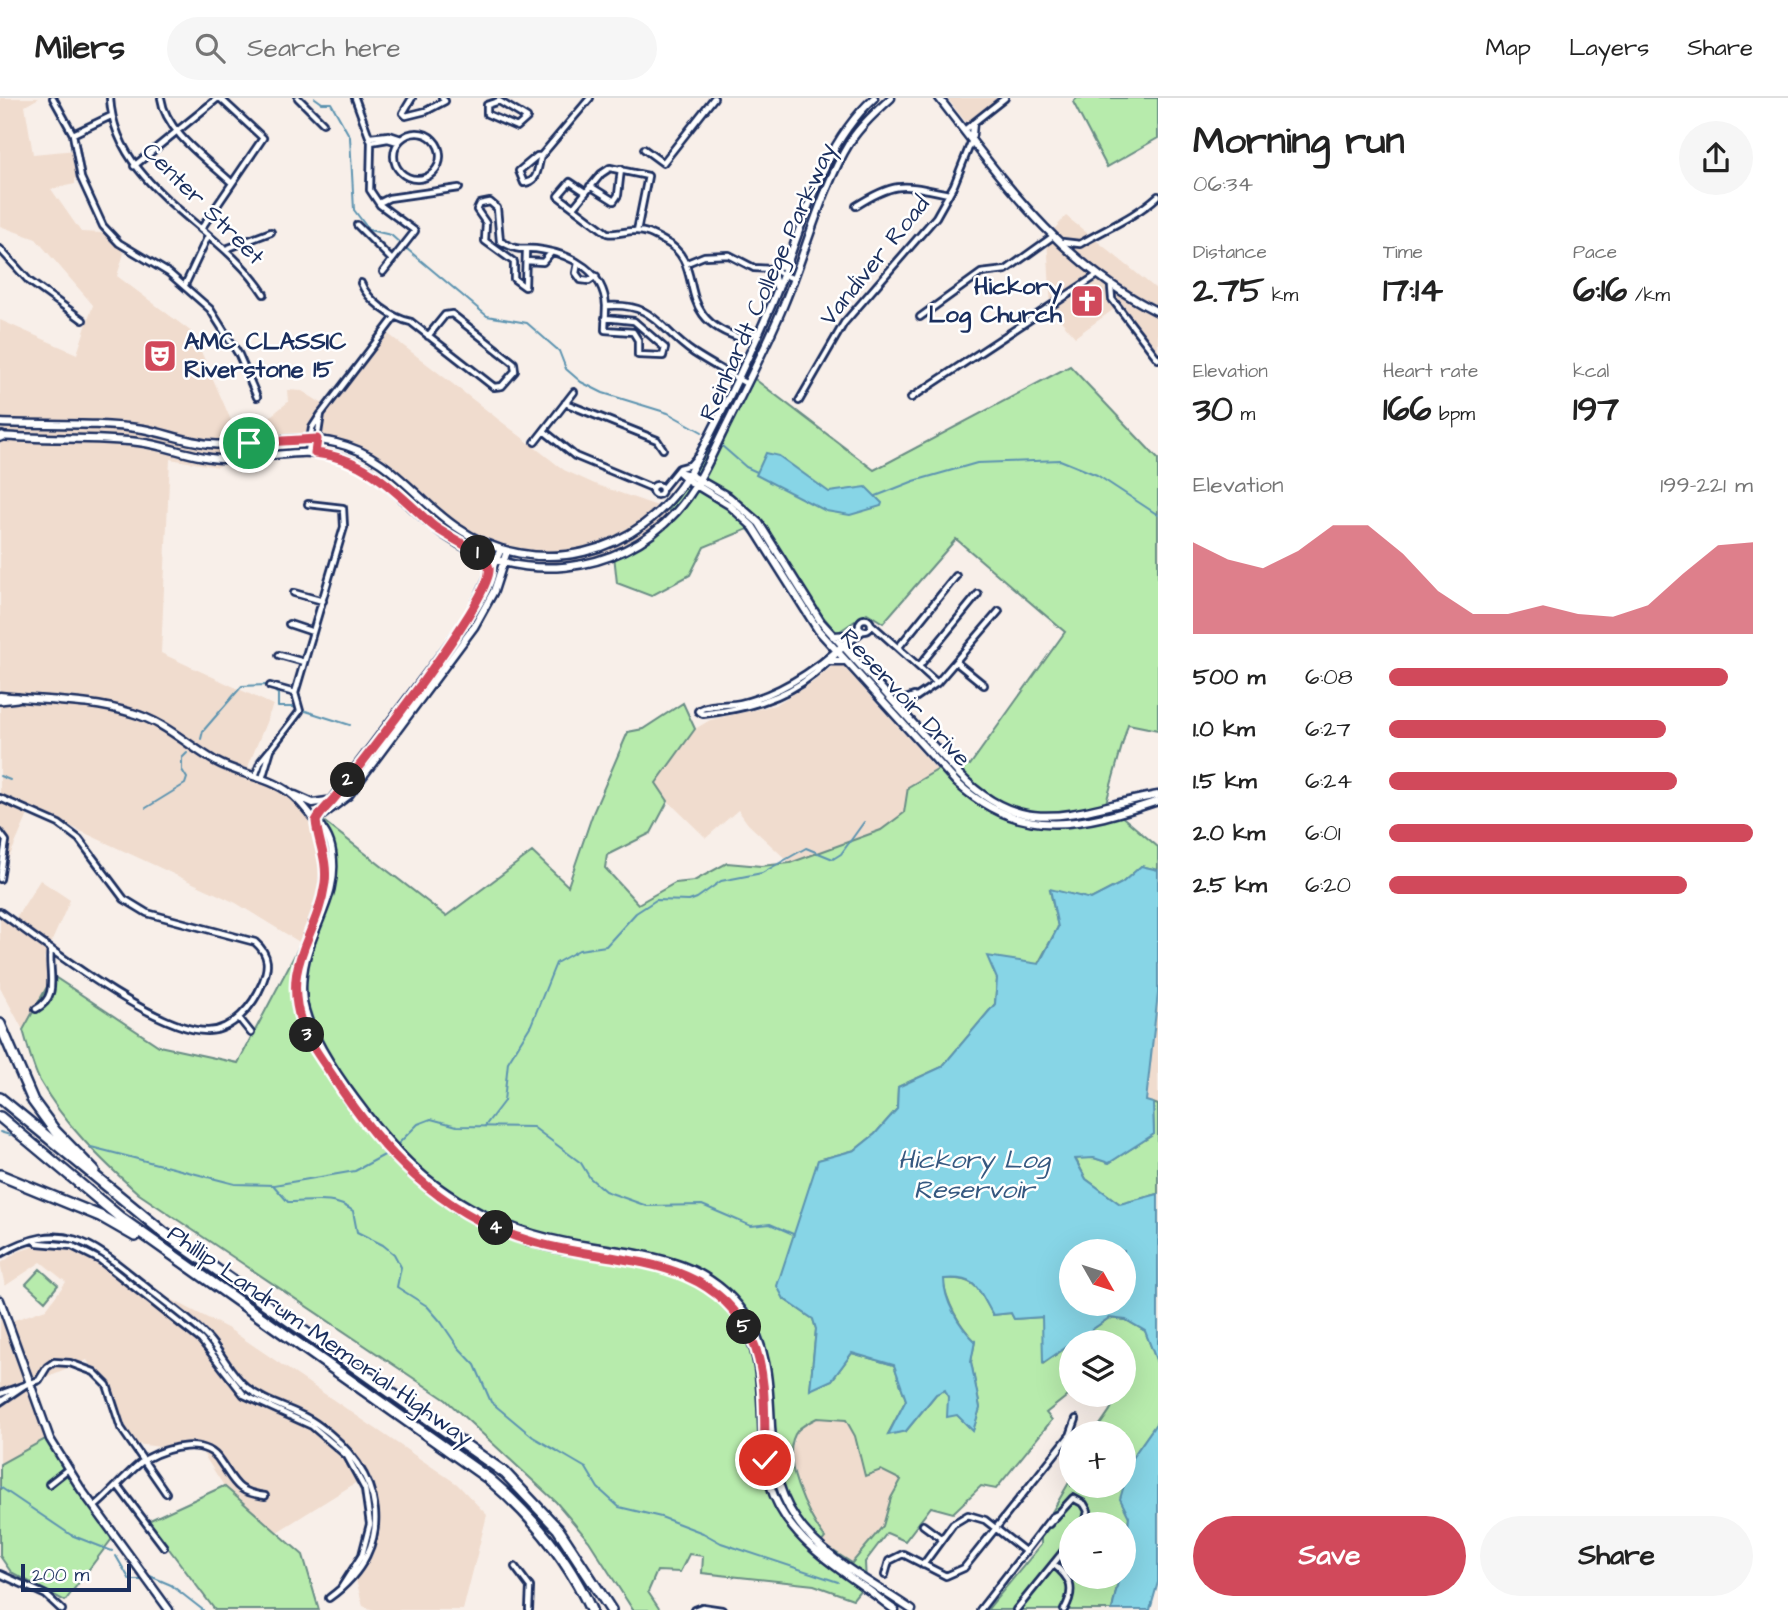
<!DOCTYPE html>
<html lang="en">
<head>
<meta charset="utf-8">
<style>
  body { margin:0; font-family:"Architects Daughter",sans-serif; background:#f6f6f6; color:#222; height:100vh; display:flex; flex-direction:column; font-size:26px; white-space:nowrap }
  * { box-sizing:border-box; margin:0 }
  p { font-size:23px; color:#767676 }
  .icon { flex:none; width:38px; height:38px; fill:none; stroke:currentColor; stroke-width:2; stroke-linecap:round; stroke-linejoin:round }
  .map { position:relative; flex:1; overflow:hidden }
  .sheet { display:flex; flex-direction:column; background:#fff; width:630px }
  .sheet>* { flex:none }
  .needle { width:46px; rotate:129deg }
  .controls { position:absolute; left:1059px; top:1141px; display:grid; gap:14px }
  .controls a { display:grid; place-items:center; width:77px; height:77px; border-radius:50%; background:#fff; box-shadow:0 7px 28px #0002; font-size:35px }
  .scale { position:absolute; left:21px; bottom:18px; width:110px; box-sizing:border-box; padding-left:7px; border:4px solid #1b2f5e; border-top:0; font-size:19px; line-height:24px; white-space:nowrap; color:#1b2f5e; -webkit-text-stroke:5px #fff; paint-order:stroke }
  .pin { position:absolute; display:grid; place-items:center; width:60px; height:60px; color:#fff; margin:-30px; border:4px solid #fff; border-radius:50%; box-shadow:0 2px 7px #0007 }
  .km { position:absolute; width:35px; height:35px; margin:-18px; border-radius:50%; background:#222; color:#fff; font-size:19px; line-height:35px; text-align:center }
  .round { display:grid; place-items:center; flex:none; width:74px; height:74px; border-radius:37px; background:#f6f6f6 }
  .head { display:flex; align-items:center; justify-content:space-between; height:119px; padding:0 35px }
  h1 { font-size:38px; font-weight:700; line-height:52px }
  .metrics { display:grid; grid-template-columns:repeat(3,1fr); gap:10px; height:119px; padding:7px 35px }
  .metrics div { display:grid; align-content:center }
  .metrics b { font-size:35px; font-weight:700 }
  .metrics small { font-size:19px; font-weight:400 }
  .metrics p { font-size:19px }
  .chart { height:196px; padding:14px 35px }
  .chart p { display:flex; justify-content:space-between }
  .chart svg { width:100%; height:126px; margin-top:7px; fill:#d1495b; opacity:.7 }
  .action { display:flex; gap:14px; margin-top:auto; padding:14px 35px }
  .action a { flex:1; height:80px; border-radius:42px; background:#d1495b; color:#fff; font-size:28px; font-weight:700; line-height:80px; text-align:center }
  .action a+a { background:#f6f6f6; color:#222 }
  ul { padding:0 35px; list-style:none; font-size:23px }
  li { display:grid; grid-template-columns:112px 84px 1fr; align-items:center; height:52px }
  li i { height:18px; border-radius:9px; background:#d1495b }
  header { display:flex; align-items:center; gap:42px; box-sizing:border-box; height:98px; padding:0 35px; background:#fff; border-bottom:2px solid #e0e0e0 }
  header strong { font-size:33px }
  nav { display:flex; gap:38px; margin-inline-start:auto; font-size:24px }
  .search { width:490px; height:63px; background:#f6f6f6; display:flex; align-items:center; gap:18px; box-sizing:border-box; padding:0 24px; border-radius:38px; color:#767676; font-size:26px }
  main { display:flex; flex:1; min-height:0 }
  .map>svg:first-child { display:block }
  .built { fill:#f0dcce }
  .green { fill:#b7ebac; stroke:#698d85; stroke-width:2; fill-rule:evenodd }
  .water { fill:#87d5e6; stroke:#5c93b0; stroke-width:2; fill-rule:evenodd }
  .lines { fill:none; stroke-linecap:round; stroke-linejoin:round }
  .stream { stroke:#5c93b0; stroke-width:2 }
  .street-casing { stroke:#1b2f5e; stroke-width:10 }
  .secondary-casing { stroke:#1b2f5e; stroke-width:11 }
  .primary-casing { stroke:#1b2f5e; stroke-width:12 }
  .highway-casing { stroke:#1b2f5e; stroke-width:14 }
  .street { stroke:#fff; stroke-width:4.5 }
  .secondary { stroke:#fff; stroke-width:6 }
  .primary { stroke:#fff; stroke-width:7 }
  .highway { stroke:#fff; stroke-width:9 }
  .route-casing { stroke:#fff; stroke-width:14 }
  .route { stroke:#d1495b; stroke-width:9 }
  .labels { text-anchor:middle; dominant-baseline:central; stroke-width:5; stroke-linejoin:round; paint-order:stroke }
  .street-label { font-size:24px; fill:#1b2f5e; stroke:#fff }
  .poi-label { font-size:24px; font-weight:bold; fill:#1b2f5e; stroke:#fff; text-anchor:end }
  .water-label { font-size:26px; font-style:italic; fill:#365880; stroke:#fff }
</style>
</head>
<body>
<header>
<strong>Milers</strong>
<div class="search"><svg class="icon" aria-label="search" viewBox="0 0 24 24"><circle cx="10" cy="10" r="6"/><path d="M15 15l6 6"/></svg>Search here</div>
<nav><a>Map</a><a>Layers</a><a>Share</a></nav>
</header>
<main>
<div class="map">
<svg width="1158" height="1512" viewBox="0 0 1158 1512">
  <rect width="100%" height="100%" fill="#f8efe9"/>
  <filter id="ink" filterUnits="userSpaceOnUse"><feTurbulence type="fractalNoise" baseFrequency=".0143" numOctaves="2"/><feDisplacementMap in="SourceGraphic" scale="14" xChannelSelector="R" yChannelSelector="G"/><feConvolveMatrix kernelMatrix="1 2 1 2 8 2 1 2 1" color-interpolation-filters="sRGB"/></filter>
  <g filter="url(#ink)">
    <path class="built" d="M0,0H39L25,8L33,56L76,52L75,86L51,91L81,134L103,135L124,155L117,178L193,235L240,343L288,304L287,292L302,293L326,308L383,232L564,372L597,387L669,412V422L614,457L551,467L482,447L435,418L369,363L334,348L291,347L231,354L218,369L170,361L161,555L273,607L248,669L300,698L322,722L332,758V780L322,813L301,845L236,805L31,710L0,780V222L77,256L93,207L36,141L0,128Z
      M947,0H997L968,27Z
      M1066,118L1155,190L1158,188V264L1117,209L1075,239L1051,211L1047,139Z
      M835,566L843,568L937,672L908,689L904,715L881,732L790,765L748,726L738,712L706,740L668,703L656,685L695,631L710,622L775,607L813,584Z
      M40,782L70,802L44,861L53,878L23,932L0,889V813L14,823Z
      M1158,895V1007L1146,1003Z
      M39,1147H61L91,1160L229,1231L457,1386L487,1417L463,1512H373L363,1508L353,1471L367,1454L373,1407L365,1379L277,1434L224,1388L202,1354L136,1346L87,1262L29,1286L47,1340L0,1366V1220L3,1226L46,1211L66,1184L41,1164L5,1188L0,1166L17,1154Z
      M817,1320L846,1322L855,1338L865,1378L881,1372L901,1382L891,1401L883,1428L852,1466L821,1444L825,1440L812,1424L796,1384L792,1350L797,1333Z"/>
    <path class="green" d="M1077,0H1158V40L1107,69L1073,4Z
      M1070,268L1158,361V632L1128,626L1106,705L1158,749V772L1141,768L1122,785L1091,801L1050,792L1058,829L1038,866L997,881L995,906L942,969L898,989L897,1011L875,1036L855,1052L818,1062L784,1201L813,1221L816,1231L810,1291L832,1282L852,1255L894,1267L906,1302L888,1336L906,1333L937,1295L945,1292L957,1317L973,1332L980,1310L971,1264L975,1243C959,1227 946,1204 943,1181C977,1179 978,1190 993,1217L1011,1215L1014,1221L1043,1219L1044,1265L1071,1246V1295L1046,1315L1052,1322L996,1391L981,1388L953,1415L931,1409L905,1443L887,1435L865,1464L866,1485L853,1501L814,1487L702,1475L703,1458L689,1456L680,1474L657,1473L648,1494L660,1512H633L589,1443L556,1404L446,1302L139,1096C102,1063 64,1026 40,983C32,968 28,948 23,932L53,878L159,948L238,965L301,845L322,813L332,780V758L322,722L446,818L532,754L568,788L593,715L628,634L643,631L683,605L695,631L656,685L668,703L651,735L607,757L605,770L638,806L675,785L694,783L727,765L761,768L790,765L881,732L904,715L908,689L937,672L947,657L970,667L1065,534L956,441L883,525L867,515L837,535L748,431L704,449L690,477L651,498L617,485L614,457L669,422V412L703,359L743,272L874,372ZM817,1320L846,1322L855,1338L865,1378L881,1372L901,1382L891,1400L883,1428L852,1465L821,1445L825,1440C809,1420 777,1357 798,1332C803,1327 811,1323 817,1320Z
      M1153,1005L1158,1007V1096L1120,1106L1086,1081L1075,1060H1094L1109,1065L1154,1036Z
      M40,1171L58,1187L45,1203L26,1186Z
      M1109,1220L1126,1222L1145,1233L1158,1267V1323L1132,1360L1129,1418L1124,1454V1426H1071V1479H1119L1112,1512H987L1041,1447V1433L1071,1381V1388H1124V1335H1095C1102,1322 1115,1309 1117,1297H1124V1244H1074Z
      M47,1340L70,1382L114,1438L65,1503L11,1474L0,1458V1366Z
      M224,1388L303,1457L319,1512H215L148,1423Z"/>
    <path class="water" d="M766,355L779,358L829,394L866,389L882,405L881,408L850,417L826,413L756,377Z
      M1141,768L1158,772V895L1146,1003L1153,1005L1154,1036L1109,1065L1094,1060L1075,1061L1086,1081L1120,1106L1158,1096V1267L1145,1233L1126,1222L1109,1220L1043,1265L1042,1219L1014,1221L1011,1215L993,1217C978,1191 977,1178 944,1181C944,1203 959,1228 975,1243L971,1264L980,1310L973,1333L957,1317L947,1319L948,1299L945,1292L936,1296L906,1333L888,1337L906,1302L894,1267L852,1255L832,1282L810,1292L816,1231L813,1221L784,1201L777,1188L818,1062L855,1052L875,1036L897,1011L898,989L942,969L995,906L997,881L987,858L1039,866L1058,829L1050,791L1091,801L1122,785ZM1071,1153H1124V1206H1071Z
      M1158,1323V1484L1150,1512H1112L1119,1479H1124L1129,1419L1120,1401L1132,1360Z"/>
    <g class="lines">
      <path class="stream" d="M315,0L322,5H331L350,39L354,112L369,132L391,137L401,146
        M407,151L487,218L527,225L559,253L566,271L581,284L603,295L668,315L702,334
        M722,348L746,369L757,374
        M876,398L914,383L977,365L1060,362L1097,377L1158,417
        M201,641L203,633L242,588L267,587L278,596V609H293L350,627
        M0,678L10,682
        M146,710L185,686L187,680L182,672V660L187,655
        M485,1028L504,1003L508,964L531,927L556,865L579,852L606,848L636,815L656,802L689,803L697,800L721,783L762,775L806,750L833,761L841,756L864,724
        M0,1034L10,1037
        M397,1047L418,1026L431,1021L457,1028L533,1029L581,1065L590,1080L605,1093L647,1108L702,1107L751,1128L770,1126L793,1136
        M91,1049L235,1086L274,1087L355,1073L388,1055
        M274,1088L288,1104C309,1104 335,1098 353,1113L357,1134L383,1147L394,1156L401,1169L397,1189L427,1208L441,1224L458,1249L475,1267L491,1304L533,1339L586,1370L598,1390L619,1409L661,1419L703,1435L721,1445L838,1484
        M0,1389L71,1437L112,1453
        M116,1458L130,1482H143
        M150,1478L171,1487L203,1512"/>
      <defs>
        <path id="street" d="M53,0L73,36
          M110,0C115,91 220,127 264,196
          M161,0C166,35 208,62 232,85
          M298,0L323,25
          M355,0L371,44L370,92L380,107L415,133L383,174
          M412,0L403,15L406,18L426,13L445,3L442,0
          M499,3L527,20L517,29L487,16V7Z
          M111,18L73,36L81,80L103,128L119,145L169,175L210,211L239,257L257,299
          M967,30L1005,0
          M394 58a23 23 0 1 1 46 0a23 23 0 1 1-46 0Z
          M370,39L389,37L401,41
          M371,44L388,41L398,44
          M644,51L663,65L714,0
          M537,58H541C537,70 539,84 524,85L519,73Z
          M541,58L590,0
          M134,68L218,0
          M590,88L614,103L618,97L621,71
          M585,94L570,84L558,98L607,135C616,137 625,133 634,133C645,132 655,138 664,143C710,166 668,220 744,241L759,233
          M379,105L389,100L459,90
          M856,108C897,82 904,87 949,96
          M574,109L601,76L610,70L648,78L637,133
          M357,127L392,162
          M201,131L263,40L220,0
          M1063,144L1080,146C1107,130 1135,119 1158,98
          M0,151L29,183L83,222
          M226,151L271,134
          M526,153L525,189L514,181V164L485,143L486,125L477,112L480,106L490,104L497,110L500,143C523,156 522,148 542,152C573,157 604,174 606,208
          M526,163L543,164L550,156
          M578,165L576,175L581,182L589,183L596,178
          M687,165L704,158L729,157L754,170L771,171L794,181
          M361,185C368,203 392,220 411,224L494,289L502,288L515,273L514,265L452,216L445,217L428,238
          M185,187L208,138
          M1111,189L1112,201L1158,261
          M920,219L981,175L1006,172L1052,139
          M605,220L634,223L665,250L663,258L638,257V242L633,234L605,232L606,208C656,204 658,231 694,255C711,266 729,276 747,286
          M911,300L1096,178
          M799,303L844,225L936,119L954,87L972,42
          M565,305L657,342L663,351
          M321,316L395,219
          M544,333L575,358L652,390
          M535,344L574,294
          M308,354L312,330L321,316L315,355
          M685,380L677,373L689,376
          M652 392a5 5 0 1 1 10 0a5 5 0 1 1-10 0Z
          M662,391L679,370L690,367L696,360
          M294,495L323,503
          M859 527a6 6 0 1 1 12 0a6 6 0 1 1-12 0Z
          M289,526L313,534
          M871,526L898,550
          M279,557L304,564
          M957,565L984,587
          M920,567L978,496
          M937,585L999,513
          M270,588L295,595
          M902,608L903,602L914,598
          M899,611L937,585L898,550L956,478
          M699,612C711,605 728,608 741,605C784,595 831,563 859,529
          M698,613L703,616C743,611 782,602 814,576C831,563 845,546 863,533
          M255,678L261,663L270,652
          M262,681L271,651L300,613L295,595L344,429L343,410L308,406
          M0,700L59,726L79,741L124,801L147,815L255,844C270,857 269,869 262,886C253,908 233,932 208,933C156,934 44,846 0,814
          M0,735L6,743L0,781
          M36,911C61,898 47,873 51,851
          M239,920L251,935
          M33,1142L38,1145L72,1148L100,1162L201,1242L244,1297L312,1328L347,1358L365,1391L370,1426L362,1457L341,1490
          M0,1156C68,1117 97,1150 150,1192C169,1207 191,1222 207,1239C222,1255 230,1275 246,1289C267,1307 295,1310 317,1326C384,1372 400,1449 329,1500
          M0,1296L39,1282L47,1269L54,1264L70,1265L94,1274L107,1287L121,1330L166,1395
          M0,1304L28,1285
          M1071,1335L1076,1321
          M49,1386L68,1371
          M118,1388L164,1449
          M94,1409C110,1397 131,1370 146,1361C168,1349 205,1339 220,1363C235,1384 235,1394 265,1398
          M1049,1426L1073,1400L1084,1406L1088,1413L1085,1426
          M923,1427L942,1441
          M1053,1466C1071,1480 1076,1491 1064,1512
          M923,1467L953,1426L968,1417L985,1422L1026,1454
          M515,1469L530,1489L529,1512
          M0,1476L46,1497L62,1512
          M885,1477L889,1463L903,1456L946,1478L964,1470L1071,1336
          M694,1512L702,1509L722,1512
          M980,1512L1052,1419L1058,1416
          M1016,1512L1071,1444"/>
        <path id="secondary" d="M939,0C1003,83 1062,167 1158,214
          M972,37L973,26
          M777,189L771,171L783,167L786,162
          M0,325C47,327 97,324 143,331C165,335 187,344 210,346C253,350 294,335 336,345C389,357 414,400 456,429C536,484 640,458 689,376C719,322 746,265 771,208C801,138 816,53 874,0
          M0,338C46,342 93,339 138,344C166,347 193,360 221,361C260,362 296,349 335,358C384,370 406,411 446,438C517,487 617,479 676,414C697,391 709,363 722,336C743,293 766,250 784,206C805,156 822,89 850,44C861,27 876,14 891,0
          M689,376L729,399L759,425L821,524L959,676C1026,746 1080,710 1158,697
          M686,381L729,407L753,429L818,532L957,685C1021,744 1083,728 1158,703
          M833,538L850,537
          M829,563H844
          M0,598C44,603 90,602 132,615C165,624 187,647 215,663C239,677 268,678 290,695C300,702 307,713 315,722C324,732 330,740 332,754C339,795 315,823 306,860C302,877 300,895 305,912C318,960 387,1048 425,1079C460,1107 501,1128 544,1139C615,1159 697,1147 745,1216C789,1279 752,1359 796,1421C823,1461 873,1485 912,1512
          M295,697L313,705L327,703
          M316,722C318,744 328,760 325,783C320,829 286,864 298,912C303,936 319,956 332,976C385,1061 450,1125 550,1149C611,1163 682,1157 728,1206C776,1258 753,1321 769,1383C782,1433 823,1460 864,1489C875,1496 884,1505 895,1512
          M316,722L349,697L474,529L494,493L507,453
          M316,722L470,518L501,451
          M0,1202L50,1341L81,1391L169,1512"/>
        <path id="primary" d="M0,339L2,338
          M0,602L17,600"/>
        <path id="highway" d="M0,926L33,1003L55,1033L94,1073
          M0,1000L163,1134L505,1375L558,1431L611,1512
          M0,1019L122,1121L489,1381C531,1417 568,1461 591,1512
          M0,1077L100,1118L135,1138"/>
      </defs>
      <use href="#street" class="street-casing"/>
      <use href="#secondary" class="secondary-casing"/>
      <use href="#primary" class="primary-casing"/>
      <use href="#highway" class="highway-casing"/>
      <use href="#street" class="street"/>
      <use href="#secondary" class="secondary"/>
      <use href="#primary" class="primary"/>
      <use href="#highway" class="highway"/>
    </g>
  </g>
  <g class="lines" filter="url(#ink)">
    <defs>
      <path id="route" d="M249,345L317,341L315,355C366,360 395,393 431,426C444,438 486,454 489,470C495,497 363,663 339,694C332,705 322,711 316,723C318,744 328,762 325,785C317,841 281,863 302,927C308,944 322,961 332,977C380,1052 441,1117 530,1143C609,1167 710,1152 752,1241C768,1277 764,1323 765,1362"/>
    </defs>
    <use href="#route" class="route-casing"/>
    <use href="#route" class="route"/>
  </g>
  <defs>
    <symbol id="church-square" viewBox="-11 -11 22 22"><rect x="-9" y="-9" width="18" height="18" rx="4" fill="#d1495b" stroke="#fff"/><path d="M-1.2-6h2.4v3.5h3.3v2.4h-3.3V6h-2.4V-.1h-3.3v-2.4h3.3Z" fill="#fff"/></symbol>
    <symbol id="theatre-square" viewBox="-11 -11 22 22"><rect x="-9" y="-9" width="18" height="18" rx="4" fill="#d1495b" stroke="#fff"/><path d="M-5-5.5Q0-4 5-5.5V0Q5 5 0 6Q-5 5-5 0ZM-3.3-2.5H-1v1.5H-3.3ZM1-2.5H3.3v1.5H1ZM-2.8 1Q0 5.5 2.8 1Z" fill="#fff"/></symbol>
  </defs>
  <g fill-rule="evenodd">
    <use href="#church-square" x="1068" y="184" width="38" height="38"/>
    <use href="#theatre-square" x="141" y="239" width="38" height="38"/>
  </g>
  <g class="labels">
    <g class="street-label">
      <text transform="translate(203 106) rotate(45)">Center Street</text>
      <text transform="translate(875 163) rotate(-51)">Vandiver Road</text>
      <text transform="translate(768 184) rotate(-66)">Reinhardt College Parkway</text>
      <text transform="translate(905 600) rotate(47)">Reservoir Drive</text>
      <text transform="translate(320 1238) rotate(35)">Phillip Landrum Memorial Highway</text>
    </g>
    <g class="poi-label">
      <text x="1062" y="189">Hickory<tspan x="1062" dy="28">Log Church</tspan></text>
      <text x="184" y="244" text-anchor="start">AMC CLASSIC<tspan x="184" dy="28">Riverstone 15</tspan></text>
    </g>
    <g class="water-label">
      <text x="974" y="1062">Hickory Log<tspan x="974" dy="30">Reservoir</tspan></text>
    </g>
  </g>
</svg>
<div class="controls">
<a><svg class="needle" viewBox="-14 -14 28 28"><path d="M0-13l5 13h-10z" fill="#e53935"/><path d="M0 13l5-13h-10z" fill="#767676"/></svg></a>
<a><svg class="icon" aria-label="layers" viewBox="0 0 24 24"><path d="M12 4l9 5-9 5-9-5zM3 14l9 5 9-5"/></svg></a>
<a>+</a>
<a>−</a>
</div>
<div class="scale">200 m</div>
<div class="pin" style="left:249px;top:345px;background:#1e9e55"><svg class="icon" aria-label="arrive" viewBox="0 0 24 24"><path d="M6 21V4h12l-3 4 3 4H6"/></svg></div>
<div class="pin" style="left:765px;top:1362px;background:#d93025"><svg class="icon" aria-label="check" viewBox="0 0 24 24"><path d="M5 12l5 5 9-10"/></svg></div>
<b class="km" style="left:478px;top:455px">1</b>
<b class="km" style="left:348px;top:682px">2</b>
<b class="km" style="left:307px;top:937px">3</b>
<b class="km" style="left:496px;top:1130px">4</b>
<b class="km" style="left:744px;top:1229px">5</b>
</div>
<section class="sheet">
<div class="head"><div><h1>Morning run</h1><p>06:34</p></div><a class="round"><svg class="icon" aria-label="share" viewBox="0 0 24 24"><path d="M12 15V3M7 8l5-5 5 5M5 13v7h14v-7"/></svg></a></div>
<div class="metrics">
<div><p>Distance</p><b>2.75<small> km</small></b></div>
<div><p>Time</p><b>17:14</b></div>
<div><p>Pace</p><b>6:16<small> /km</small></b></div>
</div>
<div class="metrics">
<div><p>Elevation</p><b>30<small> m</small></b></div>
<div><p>Heart rate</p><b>166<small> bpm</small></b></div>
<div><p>kcal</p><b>197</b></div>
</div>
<div class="chart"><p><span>Elevation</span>199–221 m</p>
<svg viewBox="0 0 160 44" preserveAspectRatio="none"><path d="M0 44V12L10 18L20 21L30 15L40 6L50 6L60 16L70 29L80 37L90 37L100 34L110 37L120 38L130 34L140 23L150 13L160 12V44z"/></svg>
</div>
<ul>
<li><b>500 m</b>6:08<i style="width:93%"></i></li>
<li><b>1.0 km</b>6:27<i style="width:76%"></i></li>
<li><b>1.5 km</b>6:24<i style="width:79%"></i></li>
<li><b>2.0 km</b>6:01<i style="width:100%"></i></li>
<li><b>2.5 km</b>6:20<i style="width:82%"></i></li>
</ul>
<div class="action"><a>Save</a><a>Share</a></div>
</section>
</main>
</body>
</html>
